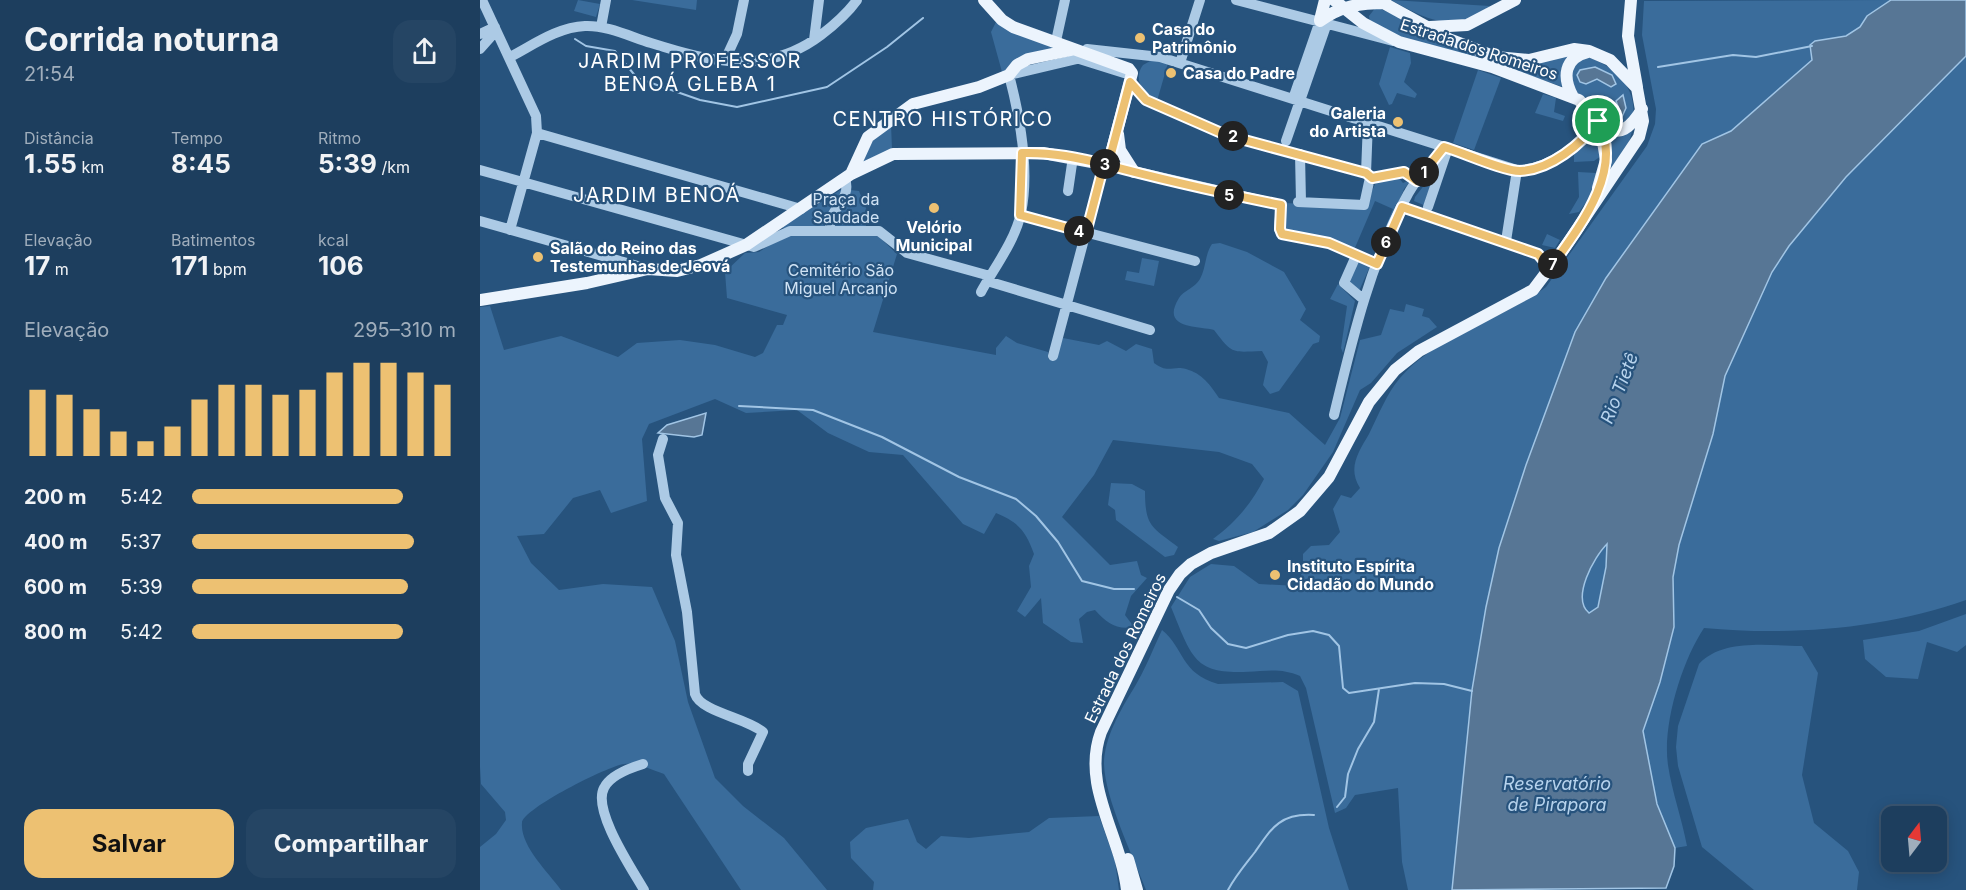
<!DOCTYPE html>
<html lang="pt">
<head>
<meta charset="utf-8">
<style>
  body { margin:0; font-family:Inter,sans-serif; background:#254564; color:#f1f3f6; height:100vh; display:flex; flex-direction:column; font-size:22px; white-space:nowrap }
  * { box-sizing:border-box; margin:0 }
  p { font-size:20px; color:#a0aebc }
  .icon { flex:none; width:33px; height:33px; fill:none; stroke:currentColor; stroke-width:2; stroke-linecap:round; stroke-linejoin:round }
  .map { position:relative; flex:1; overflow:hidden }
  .side { display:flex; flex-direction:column; background:#1d3e5e; width:480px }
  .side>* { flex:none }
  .needle { width:39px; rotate:16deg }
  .controls { position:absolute; left:1401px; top:806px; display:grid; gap:12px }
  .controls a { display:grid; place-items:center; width:66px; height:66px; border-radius:12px; background:#1d3e5e; box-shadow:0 3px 15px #0003,0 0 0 2px #3b5773; font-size:30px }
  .pin { position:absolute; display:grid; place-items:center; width:51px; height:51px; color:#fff; margin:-26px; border:3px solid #fff; border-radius:50%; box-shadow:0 2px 6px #0007 }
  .km { position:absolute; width:30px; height:30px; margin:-15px; border-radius:50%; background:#222; color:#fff; font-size:16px; line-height:30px; text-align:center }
  .round { display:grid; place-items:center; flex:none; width:63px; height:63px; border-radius:18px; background:#254564 }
  .overview { display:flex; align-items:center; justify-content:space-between; height:102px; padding:0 24px }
  h1 { font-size:33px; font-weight:700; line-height:45px }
  .metrics { display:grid; grid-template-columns:repeat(3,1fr); gap:9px; height:102px; padding:6px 24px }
  .metrics div { display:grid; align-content:center }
  .metrics b { font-size:26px; font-weight:700 }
  .metrics small { font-size:16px; font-weight:400 }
  .metrics p { font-size:16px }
  .chart { height:168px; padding:12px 24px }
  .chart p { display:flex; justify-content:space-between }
  .chart svg { width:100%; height:108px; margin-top:6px; stroke:#edc172; stroke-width:6 }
  .action { display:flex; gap:12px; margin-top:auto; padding:12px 24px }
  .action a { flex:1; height:69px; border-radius:18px; background:#edc172; color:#111; font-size:24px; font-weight:700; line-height:69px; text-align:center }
  .action a+a { background:#254564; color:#f1f3f6 }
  ul { padding:0 24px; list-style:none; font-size:20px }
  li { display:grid; grid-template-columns:96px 72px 1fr; align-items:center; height:45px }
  li i { height:15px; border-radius:8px; background:#edc172 }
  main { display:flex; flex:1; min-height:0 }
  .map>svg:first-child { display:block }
  .green { fill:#3a6c9b; fill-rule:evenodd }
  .water { fill:#577695; stroke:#a1c5e5; stroke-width:1.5; fill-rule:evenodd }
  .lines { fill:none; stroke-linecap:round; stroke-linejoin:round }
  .stream { stroke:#a1c5e5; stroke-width:2 }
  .minor { stroke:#accae5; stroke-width:10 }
  .major { stroke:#ecf4fd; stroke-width:12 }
  .route-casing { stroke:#fff; stroke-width:12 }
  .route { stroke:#edc172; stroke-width:8 }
  .poi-dot { fill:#edc172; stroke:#27537d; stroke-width:2 }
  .labels { text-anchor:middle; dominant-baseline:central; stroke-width:4.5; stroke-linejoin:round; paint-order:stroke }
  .poi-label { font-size:16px; font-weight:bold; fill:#fff; stroke:#27537d; text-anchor:start }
  .street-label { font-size:16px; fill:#fff; stroke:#27537d }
  .park-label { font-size:16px; fill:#cfe2f4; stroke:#27537d }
  .water-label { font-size:18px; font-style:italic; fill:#b7d3ed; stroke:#27537d }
  .quarter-label { font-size:20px; letter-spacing:1.5px; fill:#fff; stroke:#27537d }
</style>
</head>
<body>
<main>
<section class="side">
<div class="overview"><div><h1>Corrida noturna</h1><p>21:54</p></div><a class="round"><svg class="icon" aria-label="share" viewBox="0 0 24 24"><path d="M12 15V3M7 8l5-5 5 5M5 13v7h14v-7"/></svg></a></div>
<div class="metrics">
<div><p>Distância</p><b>1.55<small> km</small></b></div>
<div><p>Tempo</p><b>8:45</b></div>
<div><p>Ritmo</p><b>5:39<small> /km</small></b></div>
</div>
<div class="metrics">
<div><p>Elevação</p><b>17<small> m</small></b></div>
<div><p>Batimentos</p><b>171<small> bpm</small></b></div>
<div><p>kcal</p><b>106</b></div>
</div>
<div class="chart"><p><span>Elevação</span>295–310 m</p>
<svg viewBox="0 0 160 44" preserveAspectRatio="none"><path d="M5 44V17M15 44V19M25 44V25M35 44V34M45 44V38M55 44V32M65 44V21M75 44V15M85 44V15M95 44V19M105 44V17M115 44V10M125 44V6M135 44V6M145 44V10M155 44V15"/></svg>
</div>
<ul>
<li><b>200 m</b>5:42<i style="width:80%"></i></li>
<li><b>400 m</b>5:37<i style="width:84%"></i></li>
<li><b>600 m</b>5:39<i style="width:82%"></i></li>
<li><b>800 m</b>5:42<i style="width:80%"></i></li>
</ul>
<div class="action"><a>Salvar</a><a>Compartilhar</a></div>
</section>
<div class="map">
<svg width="1486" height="890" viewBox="0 0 1486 890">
  <rect width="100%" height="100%" fill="#27537d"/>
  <path class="green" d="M98,0L120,4L116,17L94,11Z
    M152,0H217L216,10Z
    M911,0L1010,6C973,35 946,19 911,0Z
    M1411,0L1387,16L1380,27L1366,36L1335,41L1330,46L1332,60L1251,131L1222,144L1126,278L1095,332L1046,465L1019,548L1006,607L992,690L972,890H928L922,862L918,788L875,795L866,808L855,813L826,688L820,676C806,670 795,670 780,671C715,676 714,663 691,607L710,577L731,564L754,566L779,584L818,586L823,568V554L831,546L849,545L860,532L853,509L861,495L871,498L880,488C867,468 879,451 889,434C898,416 907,393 920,378C958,334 1021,321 1066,287L1167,146L1175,124L1176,109L1162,35L1164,1Z
    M896,7L1024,62L1090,54L1083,87L1022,66L925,40L890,22L889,16Z
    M517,20L576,44L581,56L522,72L511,32Z
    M910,47L930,53L931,63L924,82L937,94L935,98L917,93L912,104L909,105L899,84Z
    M1486,56V600C1405,629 1310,636 1224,628C1202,661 1182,725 1188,765C1192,792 1202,819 1207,846L1195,848L1177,804L1163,731L1180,682L1194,628L1193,577L1199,545L1233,434L1245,376L1292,271L1309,246L1366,177Z
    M1107,57C1133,65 1157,87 1153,116L1139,128C1122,121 1106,101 1092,87L1091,66Z
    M672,60L688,63L677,101C664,93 652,80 663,65Z
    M998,70L1021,78L994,150L973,143Z
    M1063,94L1076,98L1074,112L1085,116L1083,121L1055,113Z
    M411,124L412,149L383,162L388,145Z
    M1152,131L1149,143L1131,168L1127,134Z
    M1106,143L1119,145L1121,156L1114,161L1094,162V151Z
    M956,170L946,206L934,201L935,197Z
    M1098,172L1116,173L1117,187L1099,212L1089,214L1099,197Z
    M917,176L923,183L932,179L924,189L896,260L806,231L804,228L805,203L885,207L896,182ZM895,201L913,209L893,258L874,250Z
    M362,189L379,191L390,218L385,227L303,228V226Z
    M396,234L417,254L393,332L516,355V348L526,336L537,343L568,352V359L575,361L583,338L619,345L627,341L646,351L656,344L672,349L674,363C688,374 693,365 706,369C722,373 731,386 739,398L809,413L845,445L860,418L880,340L901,335L910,309L924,312L926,304L944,309L942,316L949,318L957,327L917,353L891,383L880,390L853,452L823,495L808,510L773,532L739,541L733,539C756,522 771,504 784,479L772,464L739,452L633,440L614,475L582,517L630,565L657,561L661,575L667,578L651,596L645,615L654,627C636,630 627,623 615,610L607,612L599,619L603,643L591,642L563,623L561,598L545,617L537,611L551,587L549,566L554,554C546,531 538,522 516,513L504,534L483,524L423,455L389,452L348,433L317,410L266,413L235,399L169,424L162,439L167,501L131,513L120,490L93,498L64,534L37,536L51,563L79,590L123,584L172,587L195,641L208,702L235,778L263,806L304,838L347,890H261L184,774C173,770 155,762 144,764C128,766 42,809 42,823C40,846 68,872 81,890H0V847L16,834L26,820L25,812L1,784L0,767V307L10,306L24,350L81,336L138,357L157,343L200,340L235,345L275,357L283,353L297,325H303L307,315L247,298L245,272L265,253L279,252L304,236Z
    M1067,234L1080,240L1075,248L1062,245Z
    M740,243L767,252L804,272L826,309L820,320L840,336L839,342L833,344L799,391L790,394L783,385L788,362L782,351C752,352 753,355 734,330C717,326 680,329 699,298C703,291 715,288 720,279C726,268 725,254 732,244Z
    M662,258L679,261L674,286L645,280L647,271L659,273Z
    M877,258L891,264L879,291L867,281Z
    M858,284L875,301L863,353L861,348L867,306L850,299Z
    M631,483L652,484L665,491C665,527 672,527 698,547L694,555L685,557L636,520L635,510L628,505Z
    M1127,543L1126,567L1118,607L1109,613C1090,597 1115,558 1127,543Z
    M1486,614V645L1477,652L1447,642L1438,679L1406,677L1385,659L1383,640L1439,631Z
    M682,630C705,649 700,673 738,684L803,682L818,691L849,828L869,890H666C653,856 625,799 624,764C624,738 641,709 654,688C665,670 673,649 682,630Z
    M1322,646L1338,673L1322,775L1334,823L1368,851L1379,872L1377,890H1274L1222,847L1198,766L1196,747L1198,726L1219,664C1243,638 1290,646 1322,646Z
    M619,816L635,861L639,890H393L394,882L371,858L370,842L386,828L428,819L437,842L446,849L461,836L489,838L549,832L569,818Z"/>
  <path class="water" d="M1411,0H1486V56L1366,177L1309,246L1292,272L1245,376L1233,434L1199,545L1193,577L1194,627L1180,682L1163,731L1177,804L1195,848L1194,866L1186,888L972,890L992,690L1006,607L1019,548L1046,465L1095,332L1126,278L1222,144L1251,131L1332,60L1330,45L1335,41L1366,36L1380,27L1387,16ZM1127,544L1126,567L1118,607L1109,613C1091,598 1114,557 1127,544Z
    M1115,67L1132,75L1136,84L1131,87L1117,79L1106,84L1100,82L1097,75L1100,70Z
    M1143,95L1146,108L1140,121L1137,119L1139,109L1136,101Z
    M226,413L222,435L214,437L178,433L187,425Z"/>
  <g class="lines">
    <path class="stream" d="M95,39L106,46L135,51L157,78L220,100L257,107L347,87L407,47L443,18
      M1178,67L1253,55L1276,57L1332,46
      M259,406L333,410L402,437L479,477L536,499L556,516L578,542L602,581L634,589H654
      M697,597L719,610L731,628L748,644L766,648L808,635L833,631L849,635L859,646L863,688L869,693L935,683L964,684L992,691
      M857,807L865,797L868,774L878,749L894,722L899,689
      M748,890C756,875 765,865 775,852C792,827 801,813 834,815"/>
    <path class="minor" d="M2,0L56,116L57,133L30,230
      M756,0L913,41
      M121,27L126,0
      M0,34L15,27
      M334,40L339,0
      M576,41L585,0
      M0,49L16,31
      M607,49L680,57L1037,170C1068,170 1101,145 1118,121
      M30,57C53,45 78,27 105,26C127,25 151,37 171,43C231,62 287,76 341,35C354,25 367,14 377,0
      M593,57L644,73
      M245,60L257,34L264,0
      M700,63L720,0
      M650,82L666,100L746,135L886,173L892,178
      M813,99L840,21
      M57,133L321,209
      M806,141L847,23
      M820,154L821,202
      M628,165L801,205L799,229L802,234L849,243L897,264
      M0,170L274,247L310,231H399L427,253L510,276
      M886,173L888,122
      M588,191L593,157
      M818,202L884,205L889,182L892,178L924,172L937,181
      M922,207L1058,254L1070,268
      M948,207L968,148
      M540,215L715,261
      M0,221L168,269
      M351,231C344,210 373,202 365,179
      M1026,241L1037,170
      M876,256L864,283L883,299
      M507,281L670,330
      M501,292C514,268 535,241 541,213C550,170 540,117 529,75L597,59
      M573,356L624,164
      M854,415C872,340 890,262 928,194C937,177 952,162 964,147
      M183,439L178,455L185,498L198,523L196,555L207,612L215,694C221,712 267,718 283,732L268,764V771
      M163,764C150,768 130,775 124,788C112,810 152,869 164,890"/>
    <path class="major" d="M854,0L883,23L919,42L1012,67L1099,100L1120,124L1126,160L1118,188
      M1151,0L1148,36L1157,87
      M840,20L845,0
      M840,21C860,6 881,3 906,3
      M950,27L987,25L1035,0
      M1093,97C1082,77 1084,58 1108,52
      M1120,124C1139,140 1152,126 1162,109
      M638,134L640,150L654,172
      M371,174L388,137L433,104L499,87L529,75L537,65L548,59L591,50
      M0,300L107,283L168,269L197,271L221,265L266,245L371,174L413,154L563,153L628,165L652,73L649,69L533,27L522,20L504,0
      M648,859L657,890
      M647,890C641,836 601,786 621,732L689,590L700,574L711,564L731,553L789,533L820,511L849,477L889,402L915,370L939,351L1053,290L1081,253L1159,137L1163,121L1157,88L1130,60L1109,51L1094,49L1049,60L1016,57L969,39L898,0"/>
  </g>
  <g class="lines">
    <defs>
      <path id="route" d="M1118,121C1102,144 1070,170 1040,171C1023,171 982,152 964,147L937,181L924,172L892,178L886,173L746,135L666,100L650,82L628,165C599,158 572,152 542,153L540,215L606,233L624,164C683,180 742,193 801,205L800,229L802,234L849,243L897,264L922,207L1058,254L1070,268C1098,229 1145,171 1118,121"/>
    </defs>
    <use href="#route" class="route-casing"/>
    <use href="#route" class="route"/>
  </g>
  <g class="poi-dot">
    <circle cx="660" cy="38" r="6"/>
    <circle cx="691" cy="73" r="6"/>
    <circle cx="918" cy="122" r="6"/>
    <circle cx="454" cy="208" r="6"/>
    <circle cx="58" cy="257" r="6"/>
    <circle cx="795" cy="575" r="6"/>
  </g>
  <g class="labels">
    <g class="poi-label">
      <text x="672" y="29">Casa do<tspan x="672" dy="18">Patrimônio</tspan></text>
      <text x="703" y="73">Casa do Padre</text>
      <text x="906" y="113" text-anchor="end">Galeria<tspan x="906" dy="18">do Artista</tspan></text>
      <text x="454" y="227" text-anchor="middle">Velório<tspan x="454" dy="18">Municipal</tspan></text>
      <text x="70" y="248">Salão do Reino das<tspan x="70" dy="18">Testemunhas de Jeová</tspan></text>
      <text x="807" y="566">Instituto Espírita<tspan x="807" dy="18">Cidadão do Mundo</tspan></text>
    </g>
    <g class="street-label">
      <text transform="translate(999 49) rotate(18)">Estrada dos Romeiros</text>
      <text transform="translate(645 648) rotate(-64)">Estrada dos Romeiros</text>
    </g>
    <g class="park-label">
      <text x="366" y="199">Praça da<tspan x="366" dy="18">Saudade</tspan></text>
      <text x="361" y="270">Cemitério São<tspan x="361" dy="18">Miguel Arcanjo</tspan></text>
    </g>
    <g class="water-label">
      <text transform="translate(1139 388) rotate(-69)">Rio Tietê</text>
      <text x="1077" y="783">Reservatório<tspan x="1077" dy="21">de Pirapora</tspan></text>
    </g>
    <g class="quarter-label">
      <text x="210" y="61">JARDIM PROFESSOR<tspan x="210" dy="23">BENOÁ GLEBA 1</tspan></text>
      <text x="463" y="119">CENTRO HISTÓRICO</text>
      <text x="177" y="195">JARDIM BENOÁ</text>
    </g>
  </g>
</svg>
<div class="controls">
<a><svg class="needle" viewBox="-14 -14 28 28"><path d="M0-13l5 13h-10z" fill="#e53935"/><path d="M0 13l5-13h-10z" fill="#a0aebc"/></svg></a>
</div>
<div class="pin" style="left:1118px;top:121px;background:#1e9e55"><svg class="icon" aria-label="arrive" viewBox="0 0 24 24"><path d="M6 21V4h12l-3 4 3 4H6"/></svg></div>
<b class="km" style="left:944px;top:172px">1</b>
<b class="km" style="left:753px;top:136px">2</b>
<b class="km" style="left:625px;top:164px">3</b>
<b class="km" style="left:599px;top:231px">4</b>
<b class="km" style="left:749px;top:195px">5</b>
<b class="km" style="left:906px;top:242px">6</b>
<b class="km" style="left:1073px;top:264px">7</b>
</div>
</main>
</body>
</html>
